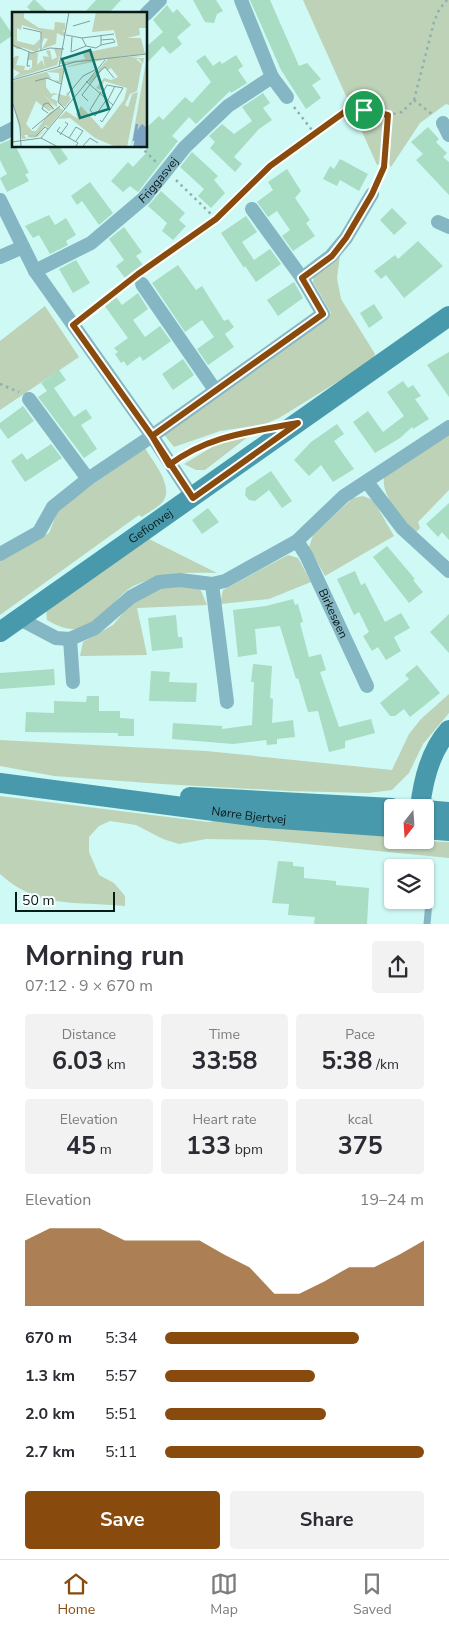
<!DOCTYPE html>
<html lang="en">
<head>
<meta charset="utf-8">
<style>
  body { margin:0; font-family:"Nunito Sans",sans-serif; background:#f2f2f3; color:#2b2b33; height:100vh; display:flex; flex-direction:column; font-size:19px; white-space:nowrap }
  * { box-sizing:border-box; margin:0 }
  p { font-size:16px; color:#7c7c81 }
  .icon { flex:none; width:28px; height:28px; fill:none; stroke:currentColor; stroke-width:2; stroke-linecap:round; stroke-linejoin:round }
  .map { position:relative; height:924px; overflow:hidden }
  .sheet { display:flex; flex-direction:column; background:#fff; flex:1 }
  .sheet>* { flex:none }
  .needle { width:32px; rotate:197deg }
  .tools { position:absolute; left:384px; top:799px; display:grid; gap:10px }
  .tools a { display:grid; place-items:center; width:50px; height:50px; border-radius:5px; background:#fff; box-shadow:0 1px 4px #0004; font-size:25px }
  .scale { position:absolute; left:15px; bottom:12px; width:100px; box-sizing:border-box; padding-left:5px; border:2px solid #0a1a19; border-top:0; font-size:14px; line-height:18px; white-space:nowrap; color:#0a1a19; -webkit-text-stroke:4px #f6fefd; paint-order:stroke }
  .pin { position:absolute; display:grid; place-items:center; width:42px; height:42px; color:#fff; margin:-21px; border:2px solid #fff; border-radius:50%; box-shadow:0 1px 5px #0007 }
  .round { display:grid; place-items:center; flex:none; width:52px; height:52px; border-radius:5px; background:#f2f2f3 }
  .headline { display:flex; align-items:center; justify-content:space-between; height:85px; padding:0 25px }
  h1 { font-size:28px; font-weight:700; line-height:38px }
  .figures { display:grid; grid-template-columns:repeat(3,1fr); gap:8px; height:85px; padding:5px 25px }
  .figures div { display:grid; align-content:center; border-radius:5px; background:#f2f2f3; text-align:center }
  .figures b { font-size:25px; font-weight:700 }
  .figures small { font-size:14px; font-weight:400 }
  .figures p { font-size:14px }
  .chart { height:140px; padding:10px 25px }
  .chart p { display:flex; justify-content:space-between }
  .chart svg { width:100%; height:90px; margin-top:5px; fill:#894b0d; opacity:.7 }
  .action { display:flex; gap:10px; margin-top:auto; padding:10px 25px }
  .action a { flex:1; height:58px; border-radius:5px; background:#894b0d; color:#fff; font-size:20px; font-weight:700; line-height:58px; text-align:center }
  .action a+a { background:#f2f2f3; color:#2b2b33 }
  ul { padding:0 25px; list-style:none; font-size:16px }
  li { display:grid; grid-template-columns:80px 60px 1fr; align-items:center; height:38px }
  li i { height:12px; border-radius:6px; background:#894b0d }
  .tab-bar { display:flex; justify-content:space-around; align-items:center; height:70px; border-top:1px solid #e1e1e2; background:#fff; font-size:14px; color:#7c7c81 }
  .tab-bar a { display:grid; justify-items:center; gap:2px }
  .tab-bar .current { color:#894b0d }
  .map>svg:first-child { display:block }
  .green { fill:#bdd2b6 }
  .building { fill:#a8dcc3 }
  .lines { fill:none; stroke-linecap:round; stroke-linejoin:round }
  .path { stroke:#8fb0ad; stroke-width:2.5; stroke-dasharray:2.5 4; stroke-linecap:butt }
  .lane { stroke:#85b6c3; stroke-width:7 }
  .street { stroke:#85b6c3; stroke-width:14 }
  .secondary { stroke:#4999ad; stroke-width:20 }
  .route-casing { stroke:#fff; stroke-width:10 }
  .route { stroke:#894b0d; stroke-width:6 }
  .labels { text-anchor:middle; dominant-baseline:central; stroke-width:4; stroke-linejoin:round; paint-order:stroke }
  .street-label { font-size:12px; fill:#0a1a19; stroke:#f6fefd }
  .inset-river { fill:none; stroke:#7ca3c3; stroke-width:2.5 }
  .inset-road { fill:none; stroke:#80a09d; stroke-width:1 }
  .view { fill:#0f766e; fill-opacity:0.15; stroke:#0f766e; stroke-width:2.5 }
  .inset-edge { fill:none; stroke:#0a1a19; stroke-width:2.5 }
</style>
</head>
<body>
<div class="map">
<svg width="449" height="924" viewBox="0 0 449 924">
  <rect width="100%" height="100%" fill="#cff9f5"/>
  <path class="green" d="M303,0H449V105L446,104L420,123L391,167L385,156L384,162L377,165Z
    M340,256L337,278L341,299L375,354L373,360L279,418L265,424L220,431L174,447L162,432L331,313L313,282L314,274Z
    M45,306L79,357L0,410V341Z
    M449,433V490L418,522L420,528L416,532C403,520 381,496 384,477Z
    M249,436L205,470H196L184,464L222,441Z
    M145,448C152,461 173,484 164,500C160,507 148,512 142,517L139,515L0,615V560L49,533L59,508Z
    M363,496L373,500L394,536L325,576L309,547L313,535L353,498Z
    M149,539L217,573C195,573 168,571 148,580C142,582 135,585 130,588C101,610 91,646 47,620L46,609Z
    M288,555L298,558L311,582L269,599L220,604L223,590Z
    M169,585L199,586L207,605L137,608L147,655L80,656L83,642L113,625L129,606L148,593Z
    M449,694V713L423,744L409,773L392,790L368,793L289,791L162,784L54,776L0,766V740L206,751L392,770L409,734L421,719Z
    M0,796L208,822L227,819L392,836V840L449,842V858L266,840L206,839L179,844L163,839L136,825L110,821L99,826L89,837V852L99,875L114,883L125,896V906C77,901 38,909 0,874Z"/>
  <path class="building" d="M33,0H35L50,14H34L27,7Z
    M96,0H121L108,14H83Z
    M193,0H216L223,11L217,14L214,23L205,22Z
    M250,0H270L299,66L307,63L321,79L312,85L321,98L306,109L281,70Z
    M167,5L173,13L177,9L191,25L177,37L182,44L170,54L163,46L146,64V47L163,32L153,20Z
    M0,16L13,35L0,44Z
    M205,55L213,66L220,61L222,64L236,55L243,66L238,70L247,83L231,93L230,91L196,124L189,117L172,136L178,141L138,192L130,186L123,192L111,181L128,162L133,167L146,153V128L159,116L163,120L185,97L192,103L211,82L196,61Z
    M263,93L270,103L263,108L272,120L259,129L234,157L242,164L235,172L210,148L215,142L209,136L222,124L234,134L252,121L242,107Z
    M428,127L439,139L436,142L447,153L443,157L449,162V195L416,160L423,154L411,142Z
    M12,139L29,173L25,174L29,181L7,192L0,178L7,174L0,160V144Z
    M47,146H59L68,159L59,165Z
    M192,152L218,176L214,180L225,193L211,208L198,196L204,189L180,167Z
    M340,159L368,174L359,191L340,180L337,186L323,179L330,166L334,169Z
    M287,169L301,191L295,198L310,220L306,223L315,236L293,251L282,236L290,230L277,211L268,217L257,202L273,190L268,182Z
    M90,182L113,213L99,225L82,201L77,205L71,196Z
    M161,191L185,213L179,220L186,226L173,240L162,231L167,223L148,206Z
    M392,208L407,223L394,235L380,220Z
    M49,215L55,225L66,218L76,235L66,241L68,245L50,254L39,235L33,238L25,226Z
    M246,216L257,232L242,242L254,260L270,249L281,264L256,282L245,266L244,268L221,233Z
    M124,227L142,252L136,256L143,265L125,278L116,266L124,260L109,239Z
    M418,241L443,266L404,298L386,275L381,279L374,271L395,255L398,259Z
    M76,260L90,283L73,293L59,269Z
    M178,265L196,290L202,286L224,321L228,319L234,327L225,334L234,347L208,365L197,349L214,337L202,320L185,332L152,283Z
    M294,282L303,298L278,316L267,300Z
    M138,293L148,309L133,320L145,337L160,326L171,341L143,361L140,356L127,366L124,361L121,363L115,354L118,352L114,348L128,338L104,305L116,297L122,305Z
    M374,304L383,318L369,328L360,313Z
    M449,352V397L427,365Z
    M183,359L194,375L173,390L162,374Z
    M59,370L66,380L54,388L74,417L86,409L92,418L81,425L97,449L84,458L38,397L47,391L41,383Z
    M403,381L408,388L413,385L421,396L415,399L429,419L413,429L412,427L400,438L375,453L353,422L368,411L383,432L404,416L387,392Z
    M23,406L34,421L8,439L0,428V423Z
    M337,424L344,434L334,441L354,469L333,482L321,465L309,476L294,460L311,442Z
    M51,444L62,458L25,482L11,461L22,453L27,460Z
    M271,471L292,501L282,508L269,490L255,501L249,500L245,495L246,488Z
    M449,503V540L442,532L438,537L426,524Z
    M208,508L219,522L202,534L192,520Z
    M387,546L415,579L413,580L423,592L409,603L373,557Z
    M355,571L361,585L365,583L385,622L401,613L410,628L394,637L401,651L386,660L378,647L372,651L363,636L369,632L359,612L354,615L337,579Z
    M293,599L295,605L298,604L303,622L300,623L309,657L321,654L326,670L320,672L339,727L371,719L375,733L345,741V748L329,752L318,711L308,712L298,678L296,679L280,626L255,629L257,654L238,657L233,610L266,606Z
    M449,614V653L430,632Z
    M176,615L178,637H182L183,648L152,651L148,618Z
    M253,664L272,666L270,698L273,699L272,723L293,720L295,737L277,739V744L267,745L266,740L233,744L172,739L173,723L222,726V729L252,725L254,682H251Z
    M417,665L440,693L410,717L404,709L395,716H390L380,703L409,679L405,675Z
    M54,669L55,685L0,689V673Z
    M151,671L170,672L169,682L197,683L196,702L149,701Z
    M87,696H99V711H120V718L134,719V736H118V733L25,732L26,712L54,713V701L86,702Z
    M278,861L293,862V866L304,867V878L336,881V885L369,888L367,924H314L315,917L288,915L289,904L272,903Z"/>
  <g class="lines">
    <path class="path" d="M414,100L433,115
      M294,107L315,134
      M140,146L157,163
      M176,180L216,219
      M376,183L384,167L388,116
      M144,270L216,219L270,167L346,111L364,110L388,115L402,112L414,100L434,22L439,10L447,0
      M82,318L129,281
      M0,384L19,392"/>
    <path class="lane" d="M169,465C206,437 236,435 280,427
      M425,895L429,902L427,924"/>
    <g class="street">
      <path d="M146,14L160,0"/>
      <path d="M272,77L287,97"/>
      <path d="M443,123L449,135"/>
      <path d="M0,135L14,128"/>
      <path d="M0,200L35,271L152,436L193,498"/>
      <path d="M438,222L449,227"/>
      <path d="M0,257L23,247"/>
      <path id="s1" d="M35,271L91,243L144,198L185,147L228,106L272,77L241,0"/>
      <path d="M302,278L331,256L346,238L372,194"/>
      <path d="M142,284L215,390"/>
      <path d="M29,399L88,479"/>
      <path d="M367,482L402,528L449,571"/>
      <path id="s2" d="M297,541L306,555L367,686"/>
      <path d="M0,554L39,532L53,507L88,479L152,436L323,314L302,278L252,209"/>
      <path d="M212,584L227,702"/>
      <path d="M20,619L56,638L70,639L95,628L131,597L159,582L180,580L212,584L225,581L297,541L344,496L449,427"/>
      <path d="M70,639L73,682"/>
    </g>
    <g class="secondary">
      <path id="s3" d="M0,632L449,316"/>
      <path id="s4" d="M0,783L266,818L392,827"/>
      <path d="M190,797L392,808"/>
      <path d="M420,808C423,780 430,751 449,730"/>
      <path d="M425,810L449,812"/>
      <path d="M425,829L449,831"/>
    </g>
  </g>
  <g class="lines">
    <defs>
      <path id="route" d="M364,110L355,109L346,111L270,166L216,219L138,274L73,325L152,436L169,465C209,435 250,432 298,423L193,498L152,436L323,314L302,278L332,256L346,238L372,194L384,167L388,115L364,110"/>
    </defs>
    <use href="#route" class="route-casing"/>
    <use href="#route" class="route"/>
  </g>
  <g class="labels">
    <g class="street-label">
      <text stroke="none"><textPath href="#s1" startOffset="155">Friggasvej</textPath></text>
      <text stroke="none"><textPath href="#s3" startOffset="184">Gefionvej</textPath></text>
      <text stroke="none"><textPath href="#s2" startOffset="81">Birkesøen</textPath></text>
      <text stroke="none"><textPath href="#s4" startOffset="251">Nørre Bjertvej</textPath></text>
    </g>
  </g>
  <g transform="translate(12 12)">
    <rect width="135" height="135" fill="#cff9f5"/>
    <path d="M0,0H12V6L27,16L42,18L43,10L53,11V18L50,19L53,20V25L45,21L44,32L30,37L36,27L32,26L30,32L29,19L10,13L9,18L5,16V29L22,33L28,27V36L24,40L9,35L11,37H5L0,33ZM84,0H135V16H127L128,23L115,26H129L133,42L48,52L47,49L50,45L49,51L73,47L71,41L106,34L102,18L80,20ZM42,37H50L45,53L0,67L8,61L0,56V47L4,44H7L4,53L13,54L12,58H17L20,55V48H15L17,41H26L25,53L30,48L33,55L31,44L37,45L34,39L38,38L40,48L45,45ZM131,44L120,46H132L131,52L127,47H124L130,52L125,79L118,82L113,93L116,95L120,82L126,80L115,135H104L83,126L58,106L46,107L54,99L66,107L64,102L69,94L90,117L112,88L115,76L92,69L88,78L84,76L92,66L99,68L106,65L99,56L96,58L93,55L78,71L76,69L96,47L56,55L52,66L56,54L85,47ZM135,44V116L130,113L126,116L119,135ZM52,55L49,70L46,71L43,68L47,69V61L35,60L39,66L34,67V75L39,82L42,81L54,84L55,80L59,87L53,95L47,92L46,82L41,83L39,86L45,89V95L29,80L44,95L38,91L42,97L40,98L34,93L39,98L37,99L24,89L14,112L20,119H24L37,101L47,95L51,98L36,116L34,113L25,123H12L14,126L22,125L35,117L25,125L10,127L0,86V69Z" fill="#bdd2b6"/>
    <path d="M130,112L135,116V135H121L125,118Z" fill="#7ca3c3"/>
    <path class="inset-river" d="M122,129L125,112"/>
    <path class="inset-road" d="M61,14L78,9M11,16L29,20V38M54,23L70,26L102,22M60,25L59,40L74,34M70,26L74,34L84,36L89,33V23M89,28L101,27L103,30L89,33M0,33L20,41L38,36L52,37M17,40L15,54H18M47,55L57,0M0,68L63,50L135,42M23,69L35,66L49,72M74,69L101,93L111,76L95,73L90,82M89,80L78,98L83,104L95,87M56,82L71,64L83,58M96,88L103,74M0,89L8,114L9,135M76,89L70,83L89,58L93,55L102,66M53,97L46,90L53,52M36,101L30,97L32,92L36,91L42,97M88,108L90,110L101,93M48,115L45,119L66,131L63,135M20,117L48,94M48,123L56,112L53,110M16,124H24L33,115L36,117M29,126L93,48M57,126L64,115L71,119L64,129M0,130L29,126L46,135M71,134L78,126L86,131"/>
    <path class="view" d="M78,38L97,97L68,106L50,47Z"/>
    <rect width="135" height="135" class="inset-edge"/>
  </g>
</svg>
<div class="tools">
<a><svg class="needle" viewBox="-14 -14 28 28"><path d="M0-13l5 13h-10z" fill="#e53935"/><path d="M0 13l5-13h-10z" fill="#7c7c81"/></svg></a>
<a><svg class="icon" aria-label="layers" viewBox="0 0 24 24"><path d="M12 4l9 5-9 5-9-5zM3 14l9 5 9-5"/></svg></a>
</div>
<div class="scale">50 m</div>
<div class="pin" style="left:364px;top:110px;background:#1e9e55"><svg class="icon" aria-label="arrive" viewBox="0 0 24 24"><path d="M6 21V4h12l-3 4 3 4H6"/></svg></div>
</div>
<section class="sheet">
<div class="headline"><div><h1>Morning run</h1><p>07:12 · 9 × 670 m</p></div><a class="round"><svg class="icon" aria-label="share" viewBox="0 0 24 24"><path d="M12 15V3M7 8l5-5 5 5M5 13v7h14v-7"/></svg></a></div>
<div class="figures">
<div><p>Distance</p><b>6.03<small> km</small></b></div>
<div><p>Time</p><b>33:58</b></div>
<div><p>Pace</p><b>5:38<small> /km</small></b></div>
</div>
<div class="figures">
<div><p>Elevation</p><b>45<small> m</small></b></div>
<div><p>Heart rate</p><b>133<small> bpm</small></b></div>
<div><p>kcal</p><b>375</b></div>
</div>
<div class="chart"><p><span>Elevation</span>19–24 m</p>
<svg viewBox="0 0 160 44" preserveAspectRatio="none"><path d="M0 44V12L10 6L20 6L30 6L40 12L50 12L60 12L70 12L80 19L90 25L100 38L110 38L120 32L130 25L140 25L150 19L160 12V44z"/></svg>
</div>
<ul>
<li><b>670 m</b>5:34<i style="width:75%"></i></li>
<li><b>1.3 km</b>5:57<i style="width:58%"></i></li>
<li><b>2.0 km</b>5:51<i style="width:62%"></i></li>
<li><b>2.7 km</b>5:11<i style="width:100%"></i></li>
</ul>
<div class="action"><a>Save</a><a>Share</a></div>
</section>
<nav class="tab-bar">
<a class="current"><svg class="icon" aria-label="home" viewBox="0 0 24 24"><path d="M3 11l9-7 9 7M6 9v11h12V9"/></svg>Home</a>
<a><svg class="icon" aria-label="map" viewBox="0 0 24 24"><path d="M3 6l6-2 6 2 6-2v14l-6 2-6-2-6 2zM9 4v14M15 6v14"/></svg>Map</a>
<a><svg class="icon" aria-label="saved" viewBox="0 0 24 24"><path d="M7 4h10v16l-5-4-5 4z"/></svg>Saved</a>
</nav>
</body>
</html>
